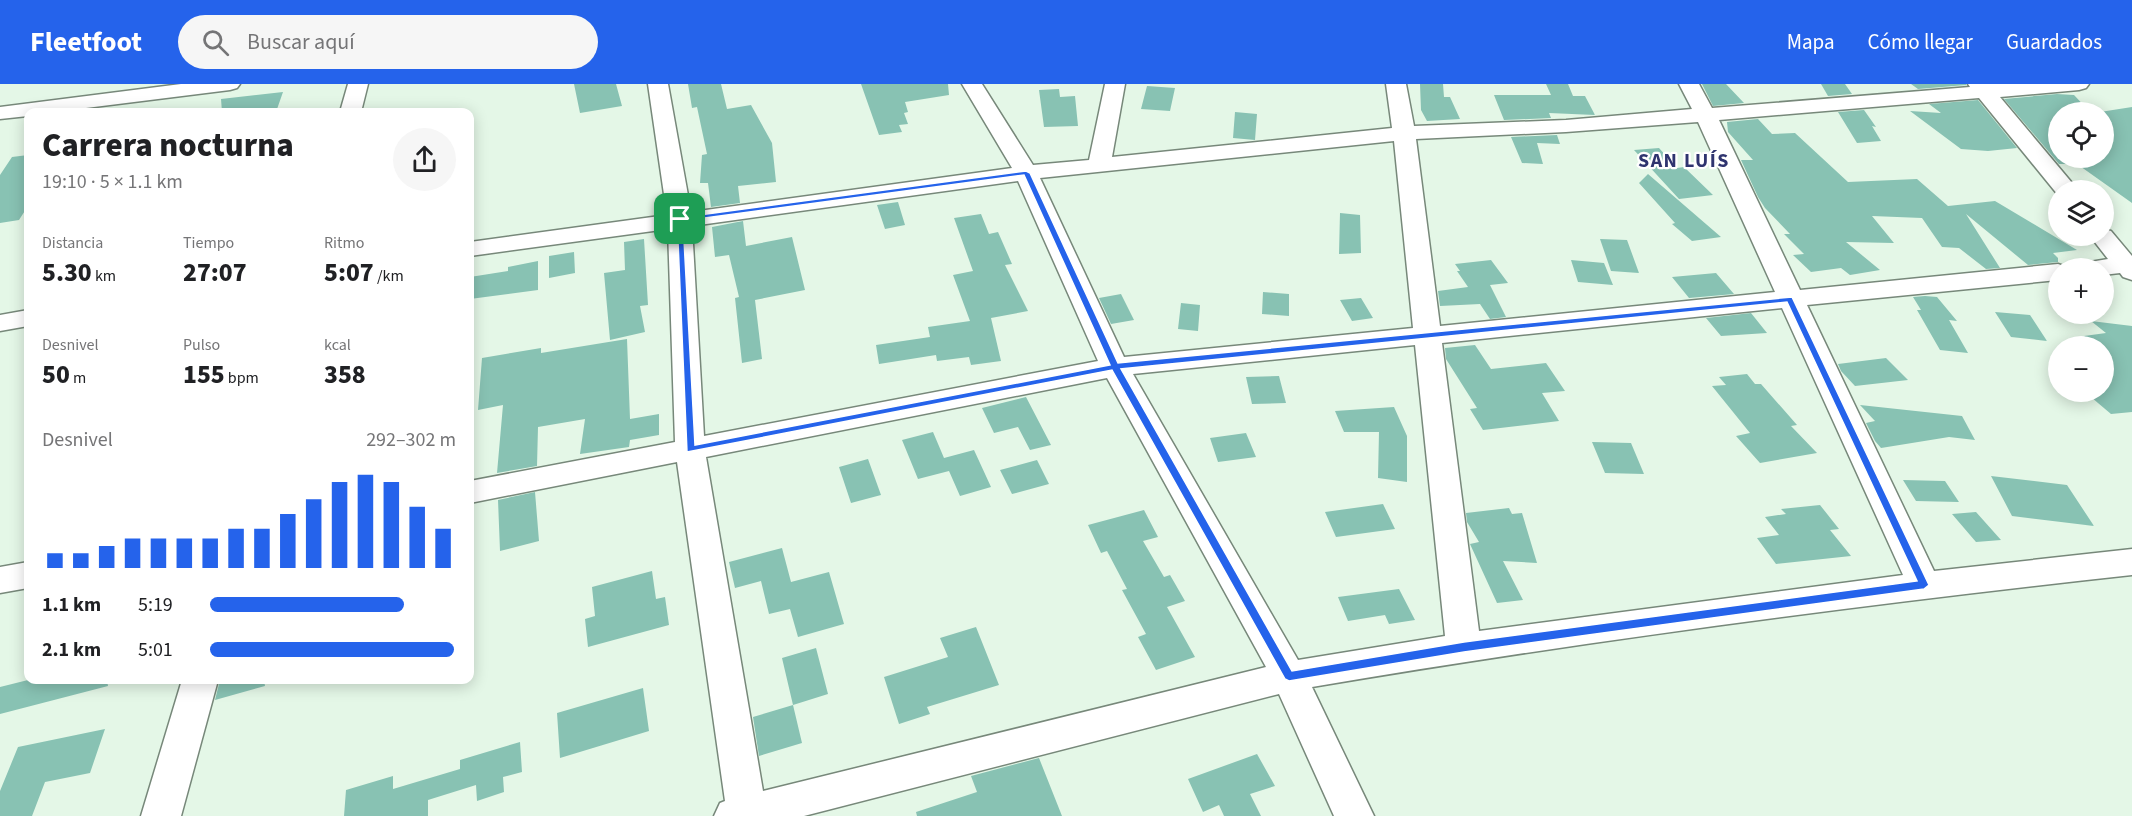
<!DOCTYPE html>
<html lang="es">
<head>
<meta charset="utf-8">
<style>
  body { margin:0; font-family:"Source Sans 3",sans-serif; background:#f6f6f6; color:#202124; height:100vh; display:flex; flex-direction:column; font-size:22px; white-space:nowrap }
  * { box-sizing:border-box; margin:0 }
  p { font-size:20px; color:#757577 }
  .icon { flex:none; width:33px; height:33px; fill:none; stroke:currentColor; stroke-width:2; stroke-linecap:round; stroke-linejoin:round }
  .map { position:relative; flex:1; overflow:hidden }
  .side { position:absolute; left:24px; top:24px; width:450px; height:576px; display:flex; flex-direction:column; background:#fff; border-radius:12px; box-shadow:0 3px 15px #0003 }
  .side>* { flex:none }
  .buttons { position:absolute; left:2048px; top:18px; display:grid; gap:12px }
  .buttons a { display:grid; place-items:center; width:66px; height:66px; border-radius:50%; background:#fff; box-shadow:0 3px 15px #0003; font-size:30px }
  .pin { position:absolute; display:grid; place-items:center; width:51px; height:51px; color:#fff; margin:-26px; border-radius:12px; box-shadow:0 3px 9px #0006 }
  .round { display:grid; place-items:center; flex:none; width:63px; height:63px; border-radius:32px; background:#f6f6f6 }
  .summary { display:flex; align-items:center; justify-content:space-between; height:102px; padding:0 18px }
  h1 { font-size:33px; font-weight:800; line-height:45px }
  .stats { display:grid; grid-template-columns:repeat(3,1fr); gap:9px; height:102px; padding:6px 18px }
  .stats div { display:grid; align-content:center }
  .stats b { font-size:26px; font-weight:800 }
  .stats small { font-size:16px; font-weight:400 }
  .stats p { font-size:16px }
  .chart { height:168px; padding:12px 18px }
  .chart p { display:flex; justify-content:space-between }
  .chart svg { width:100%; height:108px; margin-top:6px; stroke:#2563eb; stroke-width:6 }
  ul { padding:0 18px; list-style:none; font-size:20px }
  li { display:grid; grid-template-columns:96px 72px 1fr; align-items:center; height:45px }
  li i { height:15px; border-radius:8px; background:#2563eb }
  header { display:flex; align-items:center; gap:36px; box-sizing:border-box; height:84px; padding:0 30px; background:#2563eb; color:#fff }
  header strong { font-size:28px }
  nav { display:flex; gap:33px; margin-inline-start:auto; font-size:21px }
  .search { width:420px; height:54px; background:#f6f6f6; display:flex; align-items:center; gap:15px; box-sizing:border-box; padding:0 21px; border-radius:33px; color:#757577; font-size:22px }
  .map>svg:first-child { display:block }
  .building { fill:#88c2b3 }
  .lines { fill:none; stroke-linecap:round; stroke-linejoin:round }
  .minor-casing { stroke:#77887a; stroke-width:3 }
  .minor { fill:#fff; fill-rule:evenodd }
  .route { fill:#2563eb; stroke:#fff; stroke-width:1.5; fill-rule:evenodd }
  .labels { text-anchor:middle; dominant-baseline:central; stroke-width:4.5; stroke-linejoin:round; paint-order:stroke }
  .far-district-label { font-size:20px; font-weight:bold; letter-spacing:1.5px; fill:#2f346f; stroke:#fff }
</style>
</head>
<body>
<header>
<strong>Fleetfoot</strong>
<div class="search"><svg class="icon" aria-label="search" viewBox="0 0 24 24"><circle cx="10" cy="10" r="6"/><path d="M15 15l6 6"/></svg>Buscar aquí</div>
<nav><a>Mapa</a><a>Cómo llegar</a><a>Guardados</a></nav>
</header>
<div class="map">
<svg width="2132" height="732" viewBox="0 0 2132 732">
  <rect width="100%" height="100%" fill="#e4f7e7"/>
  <path class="building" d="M574,0H616L622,22L580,29Z
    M688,0H721L727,25L751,21L772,59L776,98L738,102L740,119L711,123L708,99H700L702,71L707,70L697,23L692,24Z
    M861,0H948L949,11L905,18L908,28L904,29L908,40L899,41L902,48L879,51Z
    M1420,0H1443L1444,13H1450L1460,35L1427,37L1421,26Z
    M1546,0H1568L1573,12H1585L1595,31L1549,29L1551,34L1504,36L1494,11H1551Z
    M1702,0H1726L1744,19L1713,22Z
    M1821,0H1845L1852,10L1828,12Z
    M1911,0H1966V1L1918,5Z
    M1147,2L1175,4L1170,27L1141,25Z
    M1059,5L1060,13L1075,12L1078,42L1044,43L1039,6Z
    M283,8L276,28H222L221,15Z
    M2057,10L2074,11L2090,28H2058V74H2103V28H2100L2132,23V119L2077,80H2059L2004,15Z
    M1978,16L2017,64L1988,67L1961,65L1910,27L1941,29L1929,20Z
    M1864,26L1876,43L1872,42L1881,57L1857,59L1838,28Z
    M1235,28L1257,30L1255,56L1233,54Z
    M1758,35L1772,50L1795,49L1848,98L1917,95L1948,122L1995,117L2077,166L2053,169L2058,174V178L2028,181L1966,130L2000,184L1986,185L1959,164L1942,163L1922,134L1872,132L1894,159L1846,158L1880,186L1850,191L1841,184L1811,188L1793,171L1804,170L1784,150H1790L1765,124L1758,113L1741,76H1753L1728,48L1727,38Z
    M1557,51L1560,60L1537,59L1543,80L1522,79L1511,53Z
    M1659,64L1677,84L1684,83L1713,111L1679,115L1634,66Z
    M28,71V122L19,136L0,139V91L12,73Z
    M1648,90L1721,153L1692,157L1672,140L1675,139L1639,99Z
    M898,118L905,141L885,145L877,121Z
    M1340,129L1360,131L1361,169L1339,170Z
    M981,130L989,150L998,148L1012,180L1005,181L1028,227L991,234L1001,277L971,281L969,273L937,277L936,271L879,280L876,261L930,253L928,243L970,237L953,191L973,187L954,134Z
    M743,137L746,162L792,153L805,206L755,216L762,275L742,279L735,214L739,213L729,171L715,173L712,143Z
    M644,155L648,221L640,222L645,248L610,256L604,189L625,186L624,158Z
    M1600,155L1627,156L1639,189L1611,187Z
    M574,168L575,189L549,194V172Z
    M1491,176L1508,199L1490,201L1506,233L1490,235L1480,220L1440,222L1438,207L1468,203L1457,187H1460L1455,180Z
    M1571,176L1604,179L1613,201L1578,198Z
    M538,177V206L470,215V193L508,187V183Z
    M1716,189L1734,210L1689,214L1672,193Z
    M1263,208L1289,210V232L1262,230Z
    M1121,210L1134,236L1111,240L1099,214Z
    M1925,212L1937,213L1957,237L1949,236L1968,269L1940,266L1917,226H1921L1913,213Z
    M1361,214L1373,234L1352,237L1340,216Z
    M1181,219L1200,221L1198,247L1178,245Z
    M1995,228L2030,231L2047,257L2011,253Z
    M1751,229L1767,249L1721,252L1706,234Z
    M2091,237L2132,242V328L2111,330L2085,308H2103V262H2096L2084,252L2106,249Z
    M627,255L630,335L659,330V351L630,356L629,363L580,370L585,335L538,343L537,382L497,389L503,321L478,326L482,274L541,264V269Z
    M1475,261L1491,285L1546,279L1565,307L1542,309L1559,337L1483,346L1470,325L1477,324L1446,275L1445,264Z
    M1886,274L1908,296L1855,302L1841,287L1838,280Z
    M1747,290L1755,300H1761L1797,341L1791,342L1817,369L1760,379L1736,352L1750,349L1712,302L1726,301L1719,293Z
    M1279,292L1286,319L1252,320L1246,293Z
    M1026,313L1051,361L1030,366L1018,343L994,349L982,324Z
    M1860,321L1962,332L1975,356L1949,353L1881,364L1875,357L1866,339L1875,337Z
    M1394,323L1407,352V398L1378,394L1379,348H1344L1335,327Z
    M933,348L944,374L974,366L991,403L960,412L949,387L918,395L902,356Z
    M1246,349L1256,373L1218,378L1210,354Z
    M1592,358L1631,359L1644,390L1605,389Z
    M868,375L881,411L851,419L839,383Z
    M1037,376L1049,400L1012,410L1000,386Z
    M1991,392L2067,401L2094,442L2012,432Z
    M1903,396L1945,397L1959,418L1916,417Z
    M535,408L539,457L500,467L498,416Z
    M1383,420L1395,445L1336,453L1325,428Z
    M1820,421L1839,445L1830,446L1851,472L1776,480L1757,454L1779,451L1765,433L1786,430L1781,425Z
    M1509,424L1512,430L1522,429L1537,479L1503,477L1523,516L1497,519L1470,460L1479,458L1467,438L1466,429Z
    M1144,426L1158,453L1143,457L1164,493L1170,491L1185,517L1167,523L1195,573L1156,586L1138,553L1146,550L1122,506L1127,505L1107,467L1101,469L1088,441Z
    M1976,428L2001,456L1976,458L1952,430Z
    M782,464L791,498L829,488L844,540L798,553L790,525L769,530L761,497L735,504L729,478Z
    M652,487L656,515L665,513L669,541L588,563L585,535L595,532L592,503Z
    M1399,505L1415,536L1389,540L1385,531L1348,537L1338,513Z
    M976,543L999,601L927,623L930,630L899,640L884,593L948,573L940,554Z
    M816,564L828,610L793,621L782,574Z
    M28,596H107L108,602L0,630V603Z
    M220,596H264L265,602L215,616Z
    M643,604L649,647L560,674L557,629Z
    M793,621L802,659L759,672L753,633Z
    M105,645L90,689L45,698L32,732H0V707L18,663Z
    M520,658L522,688L503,693L504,708L477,717L476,701L428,716V732H344L346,706L393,692V705L460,685V676Z
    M1257,670L1275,702L1250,710L1261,732H1224L1219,721L1203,728L1188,695Z
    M1039,674L1062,732H917L916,728L977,708L971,692Z"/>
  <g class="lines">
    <defs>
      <path id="minor" d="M181,0H240L237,4L230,6L54,28H28V32L0,35V23Z
        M348,0H368L361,28H340Z
        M648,0H668L691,128L1012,84L962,0H982L1033,81L1089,76L1105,0H1125L1112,73L1392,44L1386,0H1406L1414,42L1566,36L1692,25L1679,0H1699L1712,24L1970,3L1968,0H2089L2086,4L2079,6L2000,13L2078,106H2058V111L1979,14L1719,36L1800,206L2058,180L2067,183L2068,184H2058V196L1807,221L1934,487L2132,465V491C1858,521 1584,557 1312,603L1374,732H1334L1279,610L804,732H714L720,719L725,717L677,378L470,419V397L675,358L668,145L470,172V158L667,131ZM1698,38L1775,208L1440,242L1416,55L1566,48ZM1394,57L1413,244L1124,273L1040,94ZM1018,97L1098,277L704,352L692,142ZM1782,224L1903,491L1479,547L1442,259ZM1415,261L1445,552L1298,576L1133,290ZM1107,294L1266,583L763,707L706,373Z
        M2103,145L2111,147L2132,172V196L2123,193L2120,189L2103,191V184H2080L2084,179L2108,175L2090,152H2103Z
        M28,226V242L0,247V231Z
        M28,478V504L0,509V483Z
        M182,596H218L181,732H141Z"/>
    </defs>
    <use href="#minor" class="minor-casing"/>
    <use href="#minor" class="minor"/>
  </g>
  <path class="route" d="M1026,87L1030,89L1118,279L1792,213L1929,501L1924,505L1464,568L1289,597L1285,595L1112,286L687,368L677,134ZM1024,91L1110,281L695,361L683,137ZM1787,218L1917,497L1464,558L1292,587L1121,285Z"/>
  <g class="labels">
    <g class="far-district-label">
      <text x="1684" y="77">SAN LUÍS</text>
    </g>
  </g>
</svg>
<div class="buttons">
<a><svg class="icon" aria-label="locate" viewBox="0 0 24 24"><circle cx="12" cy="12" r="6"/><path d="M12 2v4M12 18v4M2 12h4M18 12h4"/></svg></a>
<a><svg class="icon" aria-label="layers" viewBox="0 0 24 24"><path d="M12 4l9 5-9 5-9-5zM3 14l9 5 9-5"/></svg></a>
<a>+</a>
<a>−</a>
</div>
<div class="pin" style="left:680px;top:135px;background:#1e9e55"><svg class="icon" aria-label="arrive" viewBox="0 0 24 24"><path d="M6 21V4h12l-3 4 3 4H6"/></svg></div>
<section class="side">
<div class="summary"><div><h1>Carrera nocturna</h1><p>19:10 · 5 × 1.1 km</p></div><a class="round"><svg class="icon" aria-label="share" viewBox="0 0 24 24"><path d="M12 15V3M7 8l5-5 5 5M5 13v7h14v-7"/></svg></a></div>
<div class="stats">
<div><p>Distancia</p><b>5.30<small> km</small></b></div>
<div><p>Tiempo</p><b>27:07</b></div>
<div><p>Ritmo</p><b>5:07<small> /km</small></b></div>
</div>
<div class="stats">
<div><p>Desnivel</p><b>50<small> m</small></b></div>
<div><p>Pulso</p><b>155<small> bpm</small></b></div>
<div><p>kcal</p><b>358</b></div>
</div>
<div class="chart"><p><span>Desnivel</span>292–302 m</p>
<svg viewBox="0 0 160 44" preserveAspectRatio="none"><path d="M5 44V38M15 44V38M25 44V35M35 44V32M45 44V32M55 44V32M65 44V32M75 44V28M85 44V28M95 44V22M105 44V16M115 44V9M125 44V6M135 44V9M145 44V19M155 44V28"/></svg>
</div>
<ul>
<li><b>1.1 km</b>5:19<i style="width:79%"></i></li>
<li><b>2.1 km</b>5:01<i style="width:99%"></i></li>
</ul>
</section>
</div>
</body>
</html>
